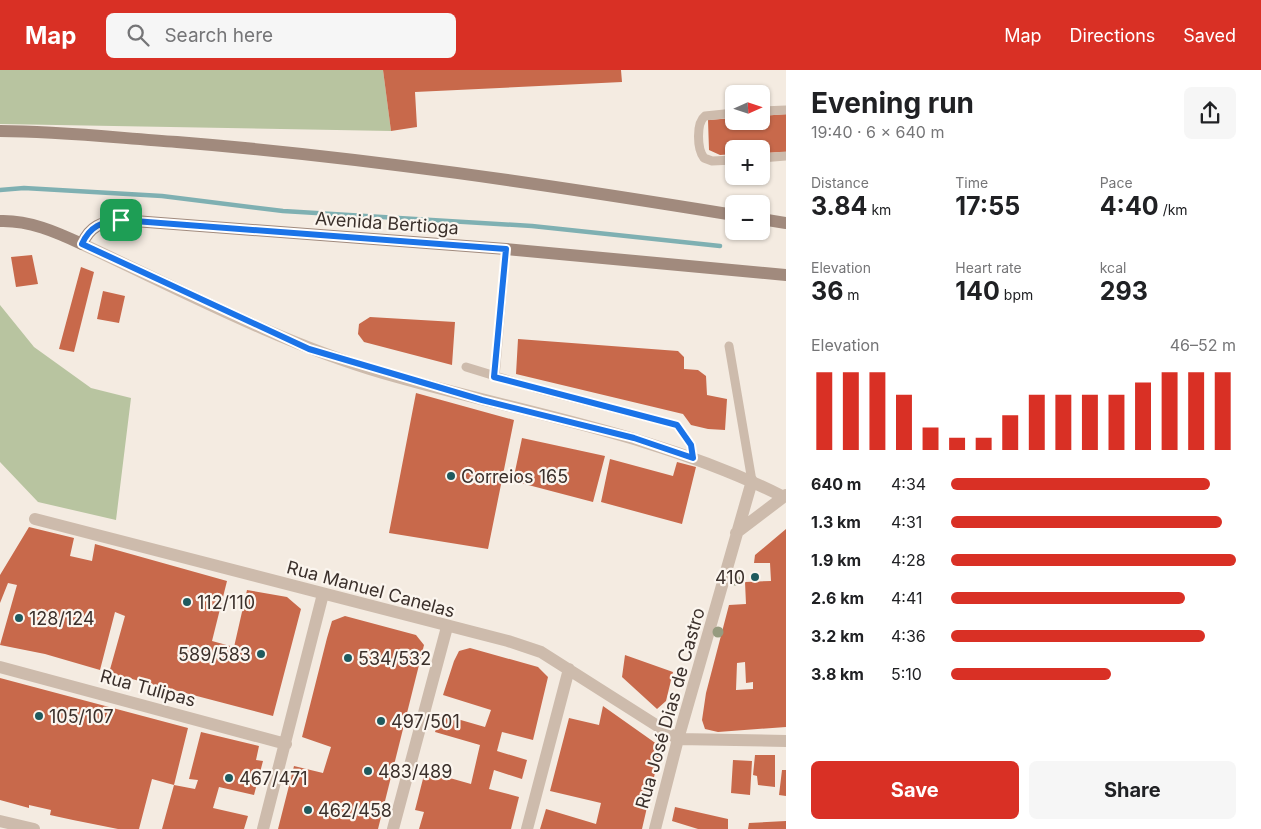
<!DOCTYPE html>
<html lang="en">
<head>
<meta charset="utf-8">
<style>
  body { margin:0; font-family:Inter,sans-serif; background:#f6f6f6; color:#202124; height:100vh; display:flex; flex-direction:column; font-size:19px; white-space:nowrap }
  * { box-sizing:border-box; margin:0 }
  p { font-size:16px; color:#757577 }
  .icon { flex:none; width:28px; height:28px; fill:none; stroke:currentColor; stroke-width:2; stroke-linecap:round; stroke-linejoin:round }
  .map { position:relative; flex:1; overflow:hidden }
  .details { display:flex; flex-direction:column; background:#fff; width:475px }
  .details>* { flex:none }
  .needle { width:32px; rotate:87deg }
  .controls { position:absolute; left:725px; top:15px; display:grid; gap:10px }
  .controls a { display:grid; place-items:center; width:45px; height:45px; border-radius:8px; background:#fff; box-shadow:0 1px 4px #0004; font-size:25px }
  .pin { position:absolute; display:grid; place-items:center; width:42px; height:42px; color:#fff; margin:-21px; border-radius:10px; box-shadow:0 2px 8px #0006 }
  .round { display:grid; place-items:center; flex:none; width:52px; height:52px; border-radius:8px; background:#f6f6f6 }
  .summary { display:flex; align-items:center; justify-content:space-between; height:85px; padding:0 25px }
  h1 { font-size:28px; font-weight:700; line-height:38px }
  .figures { display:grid; grid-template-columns:repeat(3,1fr); gap:8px; height:85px; padding:5px 25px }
  .figures div { display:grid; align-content:center }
  .figures b { font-size:25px; font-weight:700 }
  .figures small { font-size:14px; font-weight:400 }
  .figures p { font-size:14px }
  .chart { height:140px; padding:10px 25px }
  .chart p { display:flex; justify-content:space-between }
  .chart svg { width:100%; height:90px; margin-top:5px; stroke:#d93025; stroke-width:6 }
  .action { display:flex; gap:10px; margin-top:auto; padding:10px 25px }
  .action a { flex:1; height:58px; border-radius:8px; background:#d93025; color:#fff; font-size:20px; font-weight:700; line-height:58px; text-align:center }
  .action a+a { background:#f6f6f6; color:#202124 }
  ul { padding:0 25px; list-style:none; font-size:16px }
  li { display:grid; grid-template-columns:80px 60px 1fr; align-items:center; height:38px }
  li i { height:12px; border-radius:6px; background:#d93025 }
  header { display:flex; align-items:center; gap:30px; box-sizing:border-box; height:70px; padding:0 25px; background:#d93025; color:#fff }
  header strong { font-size:24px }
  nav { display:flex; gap:28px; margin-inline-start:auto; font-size:18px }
  .search { width:350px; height:45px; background:#f6f6f6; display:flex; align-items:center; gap:12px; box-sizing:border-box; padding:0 18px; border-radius:8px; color:#757577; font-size:19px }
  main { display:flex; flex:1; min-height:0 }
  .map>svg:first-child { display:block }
  .green { fill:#b8c4a0 }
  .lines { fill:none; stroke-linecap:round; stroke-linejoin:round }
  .stream { stroke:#7fb0b2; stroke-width:4.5 }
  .building { fill:#c8694b; fill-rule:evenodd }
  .lane { stroke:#cdbbac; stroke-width:9 }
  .street { stroke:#cdbbac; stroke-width:12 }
  .secondary { stroke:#a18a7d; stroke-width:12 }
  .tree { fill:#969b7f }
  .route-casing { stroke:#fff; stroke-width:10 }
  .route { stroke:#1a73e8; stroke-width:6 }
  .poi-dot { fill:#1f5a5e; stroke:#fbf5ee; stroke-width:2 }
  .labels { text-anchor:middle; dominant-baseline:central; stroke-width:4.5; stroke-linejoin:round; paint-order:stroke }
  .street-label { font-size:18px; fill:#3b302b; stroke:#fbf5ee }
  .poi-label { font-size:18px; fill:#3b302b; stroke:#fbf5ee; text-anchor:start }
</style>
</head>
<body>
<header>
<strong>Map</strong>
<div class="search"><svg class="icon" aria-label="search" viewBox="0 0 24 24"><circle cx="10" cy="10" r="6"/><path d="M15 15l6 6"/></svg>Search here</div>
<nav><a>Map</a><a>Directions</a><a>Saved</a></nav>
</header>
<main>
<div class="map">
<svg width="786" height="759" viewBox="0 0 786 759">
  <rect width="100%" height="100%" fill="#f4ebe1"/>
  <path class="green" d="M0,0H383L391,61L0,54Z
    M0,235L34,277L91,318L131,328L116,450L38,432L0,392Z"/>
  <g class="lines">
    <path class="stream" d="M0,120L24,118L162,126L283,141L532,156L720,176"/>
  </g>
  <path class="building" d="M383,0H621L622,12L415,22L417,57L391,61Z
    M786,44V82L761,83V79H734V84L720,85L709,80L708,50L734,48V51H761V46Z
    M32,185L38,214L16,217L11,187Z
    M81,197L94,202L74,282L59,279Z
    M103,221L125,226L119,253L97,249Z
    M370,247L455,252L452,295L364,272L358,264L359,254Z
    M518,269L678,281L684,287V299L698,300L706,306L707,325L727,329L725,360L708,359L691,355L683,344L516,304Z
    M416,323L514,350L488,479L389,463Z
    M522,368L605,386L593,432L513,411Z
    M610,389L673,406L677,392L696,397L682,454L601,432Z
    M29,457L74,468L70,486L92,491L95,474L227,511L212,571L234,577L247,520L287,527L301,539L273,646L109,603L125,546L115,542L100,600L45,584L0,575L17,515L8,513L0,533V505Z
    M786,459V657L718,662L705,659L702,650L706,623L729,535L746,534L745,512L771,511L770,493H754L755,485ZM745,592L746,613L753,612V619L736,620L737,593Z
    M345,546L416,565L424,575L378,759H278L294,696L323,703L331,677L302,667L327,568L332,551Z
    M470,578L538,597L548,607L533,670L502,662L497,681L527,690L522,709L494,700L489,719L519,727L511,759H419L424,742L415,740L425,701L471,714L480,675L435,662L440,644L485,657L491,640L443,625L454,591L459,581Z
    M625,585L673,602L666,631L657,639L622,607Z
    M0,608L188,658L174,715L152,709L139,759H118L73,750L50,745L51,740L29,735V738L0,730Z
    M603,636L661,677L642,759H540L546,739L596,754L601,733L550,721L569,648L599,655Z
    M201,662L259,676L256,690L263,691L254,725L219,717L213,738L248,746L244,759H162L174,715L195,719L198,710L189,709Z
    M755,685H775V717L758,715L757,706L753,705Z
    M733,690L752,691L750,725L731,723Z
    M782,700H786V726L779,725Z
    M675,737L728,749V759H698L672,751Z
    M786,751V759H748L749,753Z"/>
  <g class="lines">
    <path class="lane" d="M761,41L786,40
      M734,43L705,46C696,53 697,79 704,88L712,91L734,90
      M761,88L786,86
      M729,276L752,411
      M466,297L541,320L677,355L691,375L693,388
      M495,307L506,179"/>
    <path class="street" d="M82,174C181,220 278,272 383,303C517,342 657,363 782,426
      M35,449L508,571L541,582L678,669
      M736,463L786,425
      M0,597L286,674
      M678,669L786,671
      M0,751L34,759
      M263,759L323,524
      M393,759L447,557
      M527,759L569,599
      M655,759L678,669L752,411"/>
    <path class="secondary" d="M0,61C59,61 118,68 177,72C364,87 549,115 734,145
      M761,149L786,153
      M0,151C29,150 56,162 82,174C90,156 101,152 121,150L506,179L786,205"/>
  </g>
  <g class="tree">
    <circle cx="735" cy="510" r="5.5"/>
    <circle cx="718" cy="562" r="5.5"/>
  </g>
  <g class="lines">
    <defs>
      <path id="route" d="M121,150L506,179L494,307L677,355L691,375L693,388L634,368L482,330L309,279L82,174C90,156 101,152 121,150Z"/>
    </defs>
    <use href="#route" class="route-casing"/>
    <use href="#route" class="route"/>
  </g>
  <g class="poi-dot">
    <circle cx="451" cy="406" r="5"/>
    <circle cx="755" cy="507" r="5"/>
    <circle cx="187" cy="532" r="5"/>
    <circle cx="19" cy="548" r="5"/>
    <circle cx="261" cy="584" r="5"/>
    <circle cx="348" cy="588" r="5"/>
    <circle cx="39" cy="646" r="5"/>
    <circle cx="381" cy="651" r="5"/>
    <circle cx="368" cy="701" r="5"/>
    <circle cx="229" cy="708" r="5"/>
    <circle cx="308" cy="740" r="5"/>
  </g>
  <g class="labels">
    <g class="street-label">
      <text transform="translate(387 153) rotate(4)">Avenida Bertioga</text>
      <text transform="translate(371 519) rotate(15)">Rua Manuel Canelas</text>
      <text transform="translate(148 618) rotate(15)">Rua Tulipas</text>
      <text transform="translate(670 638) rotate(-74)">Rua José Dias de Castro</text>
    </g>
    <g class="poi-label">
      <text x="461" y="406">Correios 165</text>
      <text x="745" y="507" text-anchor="end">410</text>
      <text x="197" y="532">112/110</text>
      <text x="29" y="548">128/124</text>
      <text x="251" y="584" text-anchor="end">589/583</text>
      <text x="358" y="588">534/532</text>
      <text x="49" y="646">105/107</text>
      <text x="391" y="651">497/501</text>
      <text x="378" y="701">483/489</text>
      <text x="239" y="708">467/471</text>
      <text x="318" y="740">462/458</text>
    </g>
  </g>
</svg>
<div class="controls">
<a><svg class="needle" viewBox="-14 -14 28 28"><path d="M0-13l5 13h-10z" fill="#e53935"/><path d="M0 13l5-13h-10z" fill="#757577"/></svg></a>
<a>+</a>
<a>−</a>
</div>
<div class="pin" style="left:121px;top:150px;background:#1e9e55"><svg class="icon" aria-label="arrive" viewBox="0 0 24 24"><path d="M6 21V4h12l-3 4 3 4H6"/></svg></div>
</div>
<section class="details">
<div class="summary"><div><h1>Evening run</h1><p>19:40 · 6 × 640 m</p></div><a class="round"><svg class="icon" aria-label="share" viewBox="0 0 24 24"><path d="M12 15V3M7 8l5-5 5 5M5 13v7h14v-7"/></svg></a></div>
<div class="figures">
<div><p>Distance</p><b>3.84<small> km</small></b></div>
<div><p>Time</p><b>17:55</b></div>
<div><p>Pace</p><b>4:40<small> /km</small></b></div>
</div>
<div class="figures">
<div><p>Elevation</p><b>36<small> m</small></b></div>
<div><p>Heart rate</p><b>140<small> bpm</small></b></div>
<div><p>kcal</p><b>293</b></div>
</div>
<div class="chart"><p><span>Elevation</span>46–52 m</p>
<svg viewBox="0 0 160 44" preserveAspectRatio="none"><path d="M5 44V6M15 44V6M25 44V6M35 44V17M45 44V33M55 44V38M65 44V38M75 44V27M85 44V17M95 44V17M105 44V17M115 44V17M125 44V11M135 44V6M145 44V6M155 44V6"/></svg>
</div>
<ul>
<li><b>640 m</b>4:34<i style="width:91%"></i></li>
<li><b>1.3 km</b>4:31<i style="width:95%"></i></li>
<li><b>1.9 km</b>4:28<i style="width:100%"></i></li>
<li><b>2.6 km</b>4:41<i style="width:82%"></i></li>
<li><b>3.2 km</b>4:36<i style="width:89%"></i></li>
<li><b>3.8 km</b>5:10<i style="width:56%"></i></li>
</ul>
<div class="action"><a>Save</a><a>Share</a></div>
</section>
</main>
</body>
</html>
